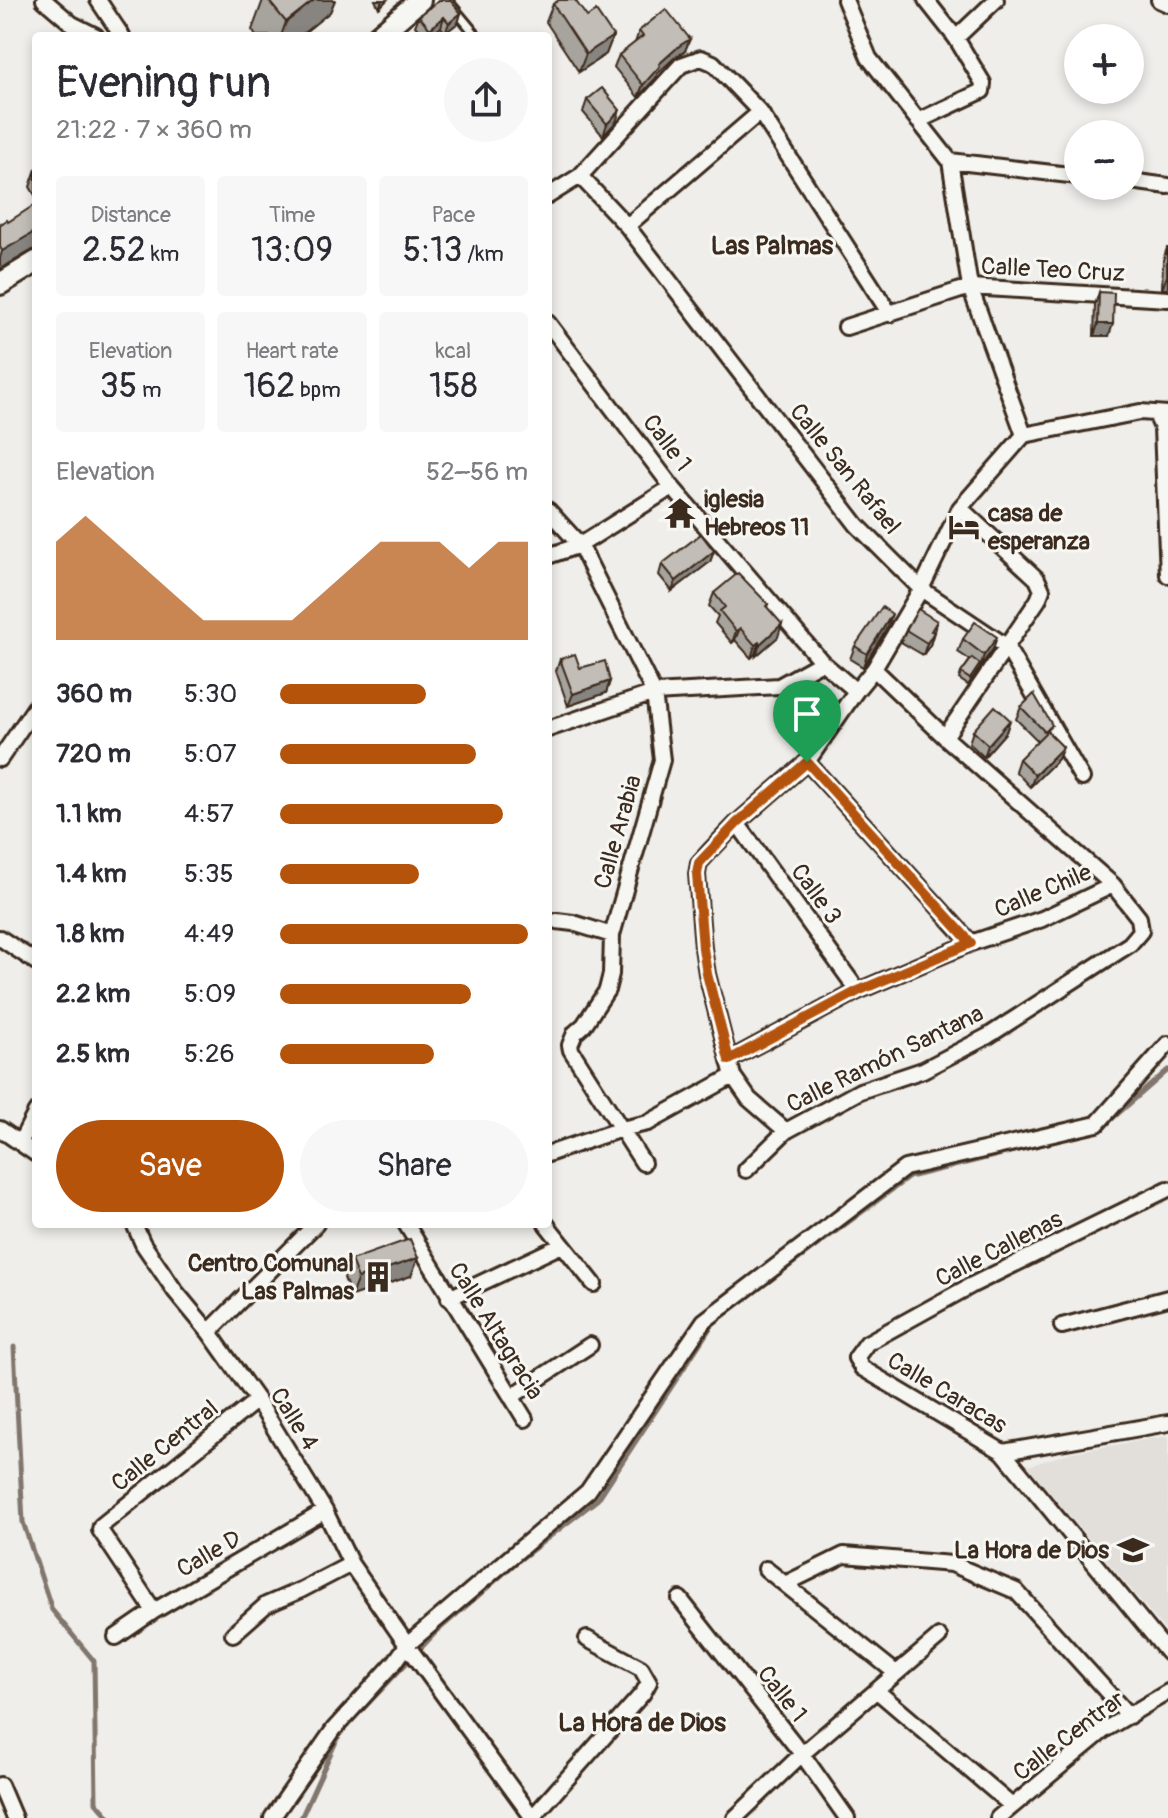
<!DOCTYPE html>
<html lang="en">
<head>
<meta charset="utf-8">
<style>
  body { margin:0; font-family:Pangolin,sans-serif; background:#f7f7f7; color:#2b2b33; height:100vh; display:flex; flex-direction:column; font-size:30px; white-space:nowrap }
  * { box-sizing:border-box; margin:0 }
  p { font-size:26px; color:#7c7c81 }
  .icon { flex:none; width:44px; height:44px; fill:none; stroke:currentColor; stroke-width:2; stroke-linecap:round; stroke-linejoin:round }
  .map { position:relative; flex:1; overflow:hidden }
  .details { position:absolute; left:32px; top:32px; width:520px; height:1196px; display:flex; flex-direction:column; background:#fff; border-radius:8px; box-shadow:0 4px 12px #0003 }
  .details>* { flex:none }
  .fabs { position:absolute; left:1064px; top:24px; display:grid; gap:16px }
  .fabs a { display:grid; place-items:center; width:80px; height:80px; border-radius:50%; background:#fff; box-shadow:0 4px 12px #0003; font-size:40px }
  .pin { position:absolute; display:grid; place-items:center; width:68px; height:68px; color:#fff; margin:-82px -34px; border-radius:50% 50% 50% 0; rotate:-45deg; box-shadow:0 0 8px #0007 }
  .pin .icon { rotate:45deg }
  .round { display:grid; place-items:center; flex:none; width:84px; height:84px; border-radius:42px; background:#f7f7f7 }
  .headline { display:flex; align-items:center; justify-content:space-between; height:136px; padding:0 24px }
  h1 { font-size:44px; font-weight:600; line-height:60px }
  .metrics { display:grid; grid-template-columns:repeat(3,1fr); gap:12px; height:136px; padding:8px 24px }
  .metrics div { display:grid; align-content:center; border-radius:8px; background:#f7f7f7; text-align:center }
  .metrics b { font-size:34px; font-weight:600 }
  .metrics small { font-size:22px; font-weight:400 }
  .metrics p { font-size:22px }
  .chart { height:224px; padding:16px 24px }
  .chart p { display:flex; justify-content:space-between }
  .chart svg { width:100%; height:144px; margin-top:8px; fill:#b45309; opacity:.7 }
  .action { display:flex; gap:16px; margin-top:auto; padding:16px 24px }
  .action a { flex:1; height:92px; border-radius:48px; background:#b45309; color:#fff; font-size:32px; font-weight:600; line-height:92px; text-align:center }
  .action a+a { background:#f7f7f7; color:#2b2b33 }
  ul { padding:0 24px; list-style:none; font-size:26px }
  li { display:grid; grid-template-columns:128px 96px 1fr; align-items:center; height:60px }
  li i { height:20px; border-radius:10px; background:#b45309 }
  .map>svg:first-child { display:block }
  .built { fill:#e2dfdb }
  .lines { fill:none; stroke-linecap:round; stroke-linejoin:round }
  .stream { stroke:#81766d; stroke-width:5 }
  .lane-casing { stroke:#3b2a1e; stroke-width:13 }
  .street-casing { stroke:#3b2a1e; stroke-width:20 }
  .secondary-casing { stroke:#3b2a1e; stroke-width:26 }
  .lane { stroke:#f6f6f2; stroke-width:7 }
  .street { stroke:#f6f6f2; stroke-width:14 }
  .secondary { stroke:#f6f6f2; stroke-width:20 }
  .wall { fill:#a7a39d; stroke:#3b2a1e; stroke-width:2 }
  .shaded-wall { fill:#888480; stroke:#3b2a1e; stroke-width:2 }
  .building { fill:#c2bdb7; stroke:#3b2a1e; stroke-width:2 }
  .route-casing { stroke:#fff; stroke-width:16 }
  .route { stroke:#b45309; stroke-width:10 }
  .labels { text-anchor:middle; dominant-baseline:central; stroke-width:6; stroke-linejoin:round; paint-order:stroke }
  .street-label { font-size:24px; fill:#3b2a1e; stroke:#f6f6f2 }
  .poi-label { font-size:24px; font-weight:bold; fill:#3b2a1e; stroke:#f6f6f2; text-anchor:start }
  .neighbourhood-label { font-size:26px; font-weight:bold; fill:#3b2a1e; stroke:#f6f6f2 }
</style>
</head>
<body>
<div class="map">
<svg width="1168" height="1818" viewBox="0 0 1168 1818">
  <rect width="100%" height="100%" fill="#efeeea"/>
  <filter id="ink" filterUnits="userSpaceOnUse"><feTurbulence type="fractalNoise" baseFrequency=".0125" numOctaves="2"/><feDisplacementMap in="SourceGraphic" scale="16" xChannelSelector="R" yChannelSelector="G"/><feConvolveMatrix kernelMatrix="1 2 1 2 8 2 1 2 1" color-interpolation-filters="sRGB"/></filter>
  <g filter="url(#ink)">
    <path class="built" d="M1168,1436V1634L1028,1466L1072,1452Z"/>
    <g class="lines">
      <path class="stream" d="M1099,1130L1168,1070
        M14,1347L23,1522L52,1610L94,1661L96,1802L110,1818
        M301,1818L340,1733L436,1632L518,1561L598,1499L714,1322L909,1177L1059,1140"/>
      <defs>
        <path id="lane" d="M447,0L477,36"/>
        <path id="street" d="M44,0L72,24L96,36
          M98,0L122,36
          M845,0L869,58L950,161L970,287L1024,435
          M1159,0L1168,4
          M956,38L996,0
          M918,121L982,91L983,83L956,38L926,0
          M950,161L1078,176
          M580,176L627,226L857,525L921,589L1006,646L1082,778
          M1130,181L1168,186
          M548,196L580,176L681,65L701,58L713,63L760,112L890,314
          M627,226L760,112
          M548,323L672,487L822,662L856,691
          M846,327L970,287L1168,299
          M1156,414L1162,428L1168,575
          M1024,435L1140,412L1168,414
          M548,510L580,545L654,693L662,760L612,935L611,974L607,990L584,1025L575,1033L570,1045L571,1050L643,1163
          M548,556L580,545L672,487
          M548,729L654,693L779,686L822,662
          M945,737L1038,600L1042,590L1037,579L960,508
          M0,759L36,706
          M807,762L971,943
          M737,823L858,991
          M557,921L573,923L612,935
          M0,938L36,962
          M729,1060L858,991L971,943L1042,919L1113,885
          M0,1129L36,1154
          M786,1131L749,1099L733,1076L707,974L703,948L697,874L699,863L710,851L737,823L807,762L856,691L874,669L921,589L960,508L1024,435
          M20,1143L36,1112
          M548,1154L621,1129L648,1123L733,1076
          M746,1170L786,1131L860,1091L923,1070L988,1036L1130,944L1141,931L1139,918L1113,885L945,737L874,669
          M1168,1189L972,1285L867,1343L856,1358L862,1368L1003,1452L1168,1653
          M134,1224L143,1244L175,1291L209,1332L257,1400L325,1511L351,1564L407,1645L533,1818
          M406,1224L525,1419
          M546,1224L594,1284
          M449,1298L562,1245
          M1062,1326L1168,1298
          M209,1332L316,1224
          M511,1397L590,1345
          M1003,1452L1168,1423
          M766,1569L896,1673
          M785,1584L844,1555L952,1564L1016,1591L1129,1716
          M680,1599L802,1754L847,1818
          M154,1611L100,1530L101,1526L257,1400
          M233,1634L266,1605L301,1590L351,1564
          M116,1637L154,1611L325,1511
          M877,1691L1012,1806
          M0,1785L14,1818
          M272,1818L334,1729L395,1662L407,1645L588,1491L704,1321L905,1168L1097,1124L1168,1044
          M532,1818L643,1693L649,1682L641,1668L587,1639
          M735,1818L802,1754L939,1637
          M998,1818L1104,1730L1168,1692"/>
        <path id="secondary" d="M378,36L420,0
          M0,284L36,262"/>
      </defs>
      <use href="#lane" class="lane-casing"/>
      <use href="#street" class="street-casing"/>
      <use href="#secondary" class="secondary-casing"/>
      <use href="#lane" class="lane"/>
      <use href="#street" class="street"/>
      <use href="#secondary" class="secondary"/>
    </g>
    <path class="wall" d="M263,0H335L330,12L300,36H256L252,30Z
      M375,0H387L379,8Z
      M553,4L587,17L613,36L606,54L579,72L546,22Z
      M461,13L458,23L445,33L441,27L430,36H424L415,26L419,16Z
      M639,31L685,51L674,58L657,74L656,78L638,97L614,67L619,55L635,43Z
      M587,100L616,122L603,136L583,112Z
      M36,169V197L30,187Z
      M1167,248L1168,289H1162L1163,260Z
      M1099,292L1109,336H1094L1095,305Z
      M714,551L710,562L672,591L659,575L662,564Z
      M714,593L768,604L767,607L778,637L756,656L755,654L751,658L735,640L732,643L715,623L718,616L709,606Z
      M937,621L930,645L923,655L901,642L906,630Z
      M888,626L863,667L850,659L855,646Z
      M963,639L993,649L968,685L959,679L961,673L970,660L958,652Z
      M560,659L610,681L606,693L568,706L556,671Z
      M1021,707L1063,747L1058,759L1030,787L1015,771L1019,759L1038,741L1016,719Z
      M1010,720L1006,732L984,757L969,743L973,731Z
      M418,1258L411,1276L351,1296L344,1278L351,1260Z"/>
    <path class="shaded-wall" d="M314,0H335L330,12L300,36H281L286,22Z
      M382,0H387L379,8Z
      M461,13L458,23L445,33L449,23Z
      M444,17L441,27L430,36H427L430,29Z
      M613,36L606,54L579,72L586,54Z
      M690,39L685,51L674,58L657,74L656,78L638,97L643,85L659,64L679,46Z
      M620,110L616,122L603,136L607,124Z
      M36,231V248L0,269V258L2,251Z
      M1167,276L1168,277V289H1162Z
      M1098,324H1113L1109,336H1094Z
      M714,551L710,562L672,591L676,581Z
      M892,614L888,626L863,667L867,654Z
      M782,624L778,637L756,656L760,644Z
      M740,628L735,640L732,643L736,631Z
      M934,632L930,645L923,655L927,643Z
      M997,637L993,649L980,667L984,655Z
      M759,642L755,654L751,658L755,645Z
      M610,681L606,693L568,706L573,694Z
      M1010,720L1006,732L984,757L988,745Z
      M1063,747L1058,759L1030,787L1035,775Z
      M418,1258L411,1276L351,1296L358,1278Z"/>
    <path class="building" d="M268,0H314L286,22Z
      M440,0H450L461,13L449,23L444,17L430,29L419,16Z
      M559,0H575L587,17L596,11L613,36L586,54L553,4Z
      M666,9L690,39L679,46L659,64L660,66L643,85L619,55L643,36L639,31Z
      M602,88L620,110L607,124L587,100Z
      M36,204V231L2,251L0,247V222L1,224L7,220L8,222Z
      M1167,248H1168V277L1167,276Z
      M1099,292L1114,293L1113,324H1098Z
      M701,534L714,551L676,581L662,564Z
      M738,573L768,604L766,606L782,624L760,644L759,642L755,645L740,628L736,631L720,611L725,607L714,593Z
      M882,607L892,614L867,654L855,646Z
      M918,609L937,621L931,631L934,632L927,643L906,630Z
      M975,622L997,637L984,655L963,639Z
      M575,654L580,668L605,661L610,681L573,694L560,659Z
      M972,658L980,664L970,679L961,673Z
      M1034,694L1052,725L1045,732L1021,707Z
      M995,706L1010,720L988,745L973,731Z
      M1047,731L1063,747L1035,775L1019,759Z
      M410,1239L418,1258L358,1278L351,1260Z"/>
  </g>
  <g class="lines" filter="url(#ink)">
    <defs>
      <path id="route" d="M807,762L971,943L858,991L729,1060L707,974L703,948L697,874L699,863L737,823Z"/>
    </defs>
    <use href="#route" class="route-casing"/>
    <use href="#route" class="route"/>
  </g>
  <defs>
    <symbol id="temple-bare" viewBox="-9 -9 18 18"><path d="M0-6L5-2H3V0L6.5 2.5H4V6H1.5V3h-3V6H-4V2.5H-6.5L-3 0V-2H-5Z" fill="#3b2a1e" stroke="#f6f6f2" stroke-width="2.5" paint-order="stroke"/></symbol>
    <symbol id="hotel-bare" viewBox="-9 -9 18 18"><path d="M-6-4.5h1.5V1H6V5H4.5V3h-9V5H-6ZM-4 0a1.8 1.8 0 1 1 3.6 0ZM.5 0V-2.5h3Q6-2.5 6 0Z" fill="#3b2a1e" stroke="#f6f6f2" stroke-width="2.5" paint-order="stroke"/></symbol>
    <symbol id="building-bare" viewBox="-9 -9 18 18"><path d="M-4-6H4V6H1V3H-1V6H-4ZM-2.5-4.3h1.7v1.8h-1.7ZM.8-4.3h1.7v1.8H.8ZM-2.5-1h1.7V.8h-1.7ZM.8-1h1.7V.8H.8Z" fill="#3b2a1e" stroke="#f6f6f2" stroke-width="2.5" paint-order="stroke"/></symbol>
    <symbol id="university-bare" viewBox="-9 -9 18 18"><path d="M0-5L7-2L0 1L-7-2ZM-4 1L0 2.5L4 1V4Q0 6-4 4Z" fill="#3b2a1e" stroke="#f6f6f2" stroke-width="2.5" paint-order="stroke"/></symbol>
  </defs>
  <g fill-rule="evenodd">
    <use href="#temple-bare" x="658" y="491" width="44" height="44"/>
    <use href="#hotel-bare" x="942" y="505" width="44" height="44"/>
    <use href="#building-bare" x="356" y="1255" width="44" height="44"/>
    <use href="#university-bare" x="1111" y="1528" width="44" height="44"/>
  </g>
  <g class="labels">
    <g class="street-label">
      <text transform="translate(1053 270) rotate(3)">Calle Teo Cruz</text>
      <text transform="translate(667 443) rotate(53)">Calle 1</text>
      <text transform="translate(845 469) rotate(51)">Calle San Rafael</text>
      <text transform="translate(618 832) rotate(-74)">Calle Arabia</text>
      <text transform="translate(1043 891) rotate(-23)">Calle Chile</text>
      <text transform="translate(816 894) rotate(54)">Calle 3</text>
      <text transform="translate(885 1059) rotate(-26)">Calle Ramón Santana</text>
      <text transform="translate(999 1249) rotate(-27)">Calle Callenas</text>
      <text transform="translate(496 1331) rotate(58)">Calle Altagracia</text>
      <text transform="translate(947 1393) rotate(31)">Calle Caracas</text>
      <text transform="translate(294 1419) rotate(58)">Calle 4</text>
      <text transform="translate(165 1446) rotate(-39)">Calle Central</text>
      <text transform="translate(209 1554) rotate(-30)">Calle D</text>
      <text transform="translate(782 1694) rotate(52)">Calle 1</text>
      <text transform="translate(1069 1736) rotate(-37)">Calle Centrar</text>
    </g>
    <g class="poi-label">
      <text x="704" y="499">iglesia<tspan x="704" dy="28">Hebreos 11</tspan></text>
      <text x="988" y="513">casa de<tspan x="988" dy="28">esperanza</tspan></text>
      <text x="354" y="1263" text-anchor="end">Centro Comunal<tspan x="354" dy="28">Las Palmas</tspan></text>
      <text x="1109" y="1550" text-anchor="end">La Hora de Dios</text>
    </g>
    <g class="neighbourhood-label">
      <text x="772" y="246">Las Palmas</text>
      <text x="642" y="1723">La Hora de Dios</text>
    </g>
  </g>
</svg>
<div class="fabs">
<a>+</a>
<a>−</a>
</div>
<div class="pin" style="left:807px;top:762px;background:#1e9e55"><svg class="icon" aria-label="arrive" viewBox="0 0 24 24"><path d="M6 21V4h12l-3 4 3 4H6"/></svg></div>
<section class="details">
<div class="headline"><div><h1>Evening run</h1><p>21:22 · 7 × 360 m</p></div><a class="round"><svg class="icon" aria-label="share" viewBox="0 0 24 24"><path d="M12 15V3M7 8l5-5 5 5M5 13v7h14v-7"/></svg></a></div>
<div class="metrics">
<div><p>Distance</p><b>2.52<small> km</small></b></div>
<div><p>Time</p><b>13:09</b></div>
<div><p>Pace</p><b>5:13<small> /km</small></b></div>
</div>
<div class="metrics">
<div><p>Elevation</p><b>35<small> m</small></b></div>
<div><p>Heart rate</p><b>162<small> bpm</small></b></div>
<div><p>kcal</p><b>158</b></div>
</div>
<div class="chart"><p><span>Elevation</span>52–56 m</p>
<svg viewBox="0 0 160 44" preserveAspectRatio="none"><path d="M0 44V14L10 6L20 14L30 22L40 30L50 38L60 38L70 38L80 38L90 30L100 22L110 14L120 14L130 14L140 22L150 14L160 14V44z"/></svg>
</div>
<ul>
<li><b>360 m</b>5:30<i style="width:59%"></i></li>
<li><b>720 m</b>5:07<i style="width:79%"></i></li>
<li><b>1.1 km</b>4:57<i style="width:90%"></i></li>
<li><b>1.4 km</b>5:35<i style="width:56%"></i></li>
<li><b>1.8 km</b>4:49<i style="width:100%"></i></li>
<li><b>2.2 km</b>5:09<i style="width:77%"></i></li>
<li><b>2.5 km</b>5:26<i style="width:62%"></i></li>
</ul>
<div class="action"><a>Save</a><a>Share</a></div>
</section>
</div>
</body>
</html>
